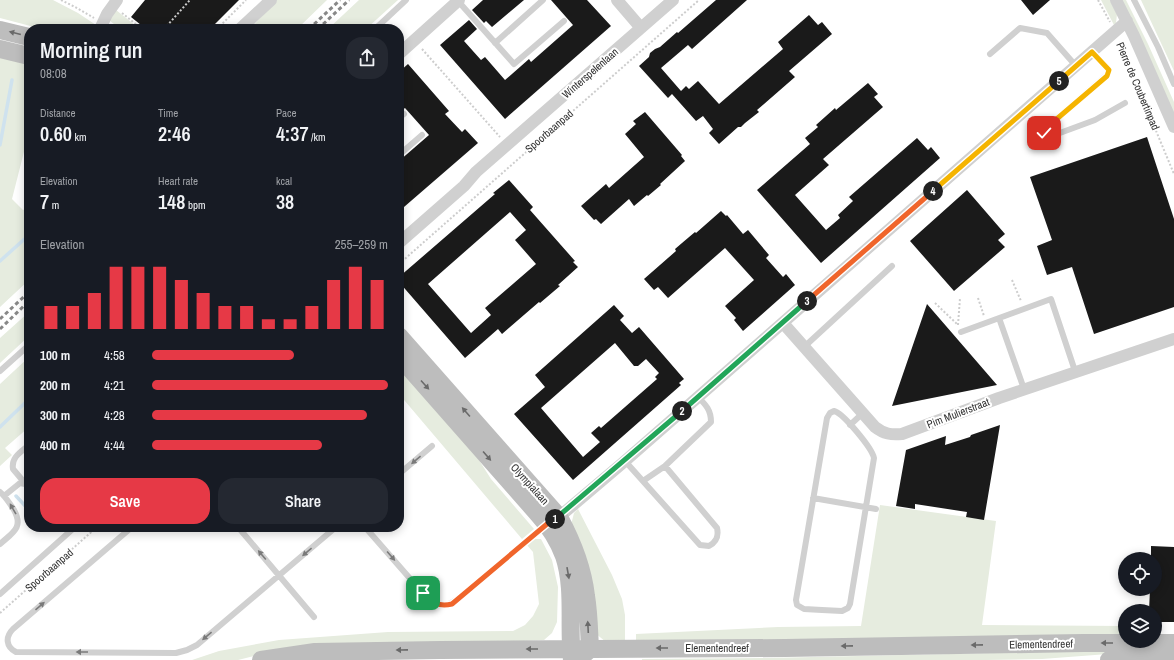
<!DOCTYPE html>
<html lang="en">
<head>
<meta charset="utf-8">
<style>
  body { margin:0; font-family:"Archivo Narrow",sans-serif; background:#242831; color:#f1f3f6; height:100vh; display:flex; flex-direction:column; font-size:15px; white-space:nowrap }
  * { box-sizing:border-box; margin:0 }
  p { font-size:13px; color:#9ea1a6 }
  .icon { flex:none; width:22px; height:22px; fill:none; stroke:currentColor; stroke-width:2; stroke-linecap:round; stroke-linejoin:round }
  .map { position:relative; flex:1; overflow:hidden }
  .drawer { position:absolute; left:24px; top:24px; width:380px; height:508px; display:flex; flex-direction:column; background:#171b24; border-radius:16px; box-shadow:0 2px 10px #0003 }
  .drawer>* { flex:none }
  .buttons { position:absolute; left:1118px; top:552px; display:grid; gap:8px }
  .buttons a { display:grid; place-items:center; width:44px; height:44px; border-radius:50%; background:#171b24; box-shadow:0 2px 10px #0003; font-size:20px }
  .pin { position:absolute; display:grid; place-items:center; width:34px; height:34px; color:#fff; margin:-17px; border-radius:8px; box-shadow:0 2px 6px #0006 }
  .km { position:absolute; width:20px; height:20px; margin:-10px; border-radius:50%; background:#222; color:#fff; font-size:11px; line-height:20px; text-align:center }
  .round { display:grid; place-items:center; flex:none; width:42px; height:42px; border-radius:16px; background:#242831 }
  .overview { display:flex; align-items:center; justify-content:space-between; height:68px; padding:0 16px }
  h1 { font-size:22px; font-weight:600; line-height:30px }
  .figures { display:grid; grid-template-columns:repeat(3,1fr); gap:6px; height:68px; padding:4px 16px }
  .figures div { display:grid; align-content:center }
  .figures b { font-size:20px; font-weight:600 }
  .figures small { font-size:11px; font-weight:400 }
  .figures p { font-size:11px }
  .chart { height:112px; padding:8px 16px }
  .chart p { display:flex; justify-content:space-between }
  .chart svg { width:100%; height:72px; margin-top:4px; stroke:#e63946; stroke-width:6 }
  .primary-button { display:flex; gap:8px; margin-top:auto; padding:8px 16px }
  .primary-button a { flex:1; height:46px; border-radius:16px; background:#e63946; color:#fff; font-size:16px; font-weight:600; line-height:46px; text-align:center }
  .primary-button a+a { background:#242831; color:#f1f3f6 }
  ul { padding:0 16px; list-style:none; font-size:13px }
  li { display:grid; grid-template-columns:64px 48px 1fr; align-items:center; height:30px }
  li i { height:10px; border-radius:5px; background:#e63946 }
  .map>svg:first-child { display:block }
  .green { fill:#e6ecdf }
  .lines { fill:none; stroke-linecap:round; stroke-linejoin:round }
  .stream { stroke:#cfe2ee; stroke-width:3.5 }
  .building { fill:#1a1a1a; fill-rule:evenodd }
  .path { stroke:#cdcdcd; stroke-width:2; stroke-dasharray:2 2; stroke-linecap:butt }
  .lane { stroke:#d0d0d0; stroke-width:6 }
  .street { stroke:#d0d0d0; stroke-width:12 }
  .secondary { stroke:#bdbdbd; stroke-width:18 }
  .rail { stroke:#888; stroke-width:3; stroke-dasharray:4 3; stroke-linecap:butt }
  .oneway { fill:#6a6a6a }
  .oneway2 { fill:#7a7a7a }
  .split-1-casing { stroke:#fff; stroke-width:8 }
  .split-2-casing { stroke:#fff; stroke-width:8 }
  .split-3-casing { stroke:#fff; stroke-width:8 }
  .split-4-casing { stroke:#fff; stroke-width:8 }
  .split-5-casing { stroke:#fff; stroke-width:8 }
  .split-6-casing { stroke:#fff; stroke-width:8 }
  .split-1 { stroke:#f0652b; stroke-width:5 }
  .split-2 { stroke:#22a559; stroke-width:5 }
  .split-3 { stroke:#22a559; stroke-width:5 }
  .split-4 { stroke:#f0652b; stroke-width:5 }
  .split-5 { stroke:#f5b400; stroke-width:5 }
  .split-6 { stroke:#f5b400; stroke-width:5 }
  .labels { text-anchor:middle; dominant-baseline:central; stroke-width:4; stroke-linejoin:round; paint-order:stroke }
  .street-label { font-size:11px; fill:#333; stroke:#fff }
</style>
</head>
<body>
<div class="map">
<svg width="1174" height="660" viewBox="0 0 1174 660">
  <rect width="100%" height="100%" fill="#fff"/>
  <path class="green" d="M0,0H53L78,13L96,25L94,29H42L0,18Z
    M277,0H327L297,29H250Z
    M359,0H398L366,29H328Z
    M1101,0H1110L1117,14L1116,23L1114,25Z
    M1122,0H1126L1148,44L1174,102V114Z
    M1141,0H1174V71Z
    M116,10L140,29H120L109,20Z
    M0,51L29,58V132L12,199L23,210L29,207V280L0,307Z
    M29,312V336L0,363V338Z
    M29,357V427L5,448L12,455L0,466V384Z
    M399,360L467,441L491,479L534,529L522,539L399,394Z
    M880,505L996,521L982,625L1125,626V638L636,643V634L778,627L861,626Z
    M578,509L612,575L622,599L625,615V643L606,642L595,633L570,529L574,513Z
    M534,539H541L552,560L558,587L557,622L552,633L544,640L266,653L238,660H192L219,651L279,640L388,632L513,631L525,625L533,616L539,604L533,552L526,544Z
    M1174,649L1042,659L985,660H642V659L767,658Z"/>
  <g class="lines">
    <path class="stream" d="M0,145L12,80
      M0,261L29,235
      M0,427L29,399
      M16,496L29,510"/>
  </g>
  <path class="building" d="M145,0H239L210,29H146L131,17Z
    M483,0H524L492,27L486,21L484,23L472,10Z
    M551,0H587L611,26L505,119L440,45L469,20L477,29L464,41L481,60L485,57L505,80L529,59L531,62L573,25Z
    M716,0H747L692,49L688,45L661,68L681,91L686,86L689,89L698,81L719,104L783,49L778,42L809,15L818,25L822,22L832,34L789,71L795,77L757,110L759,112L745,123L741,127H738L719,144L709,133L713,129L703,116L696,121L672,94L668,98L639,66L649,57L650,53L655,49L660,47L677,32L678,33Z
    M1021,0H1050L1033,15Z
    M408,64L449,111L445,114L462,132L465,129L478,143L404,207L403,206L399,210V161L429,135L405,108L399,112V72Z
    M868,83L878,94L874,97L883,107L823,159L829,165L795,195L826,230L840,218L838,215L853,201L849,197L917,138L928,150L931,147L940,158L821,263L757,190L810,144L805,138L818,127L816,125L835,108L836,110Z
    M645,112L682,155L681,156L685,161L660,184L661,185L648,196L647,195L634,206L629,199L601,224L596,219L594,220L581,206L606,184L609,188L644,157L625,134L636,124L633,121Z
    M1147,137L1174,219V307L1094,334L1072,267L1047,275L1037,246L1052,240L1030,177Z
    M509,180L533,207L530,210L575,261L573,262L578,267L558,285L560,286L540,303L539,302L502,334L498,329L465,358L399,282V277L495,194L493,193ZM510,212L526,230L515,240L536,264L485,308L491,315L471,333L428,284Z
    M967,190L1005,234L998,240L1005,247L954,291L910,241Z
    M721,211L726,216L727,215L743,234L748,230L769,255L766,258L783,277L786,274L795,285L743,331L734,320L736,318L725,306L754,280L725,248L668,298L658,287L654,290L644,279L676,251L675,249L682,243L695,232L696,233Z
    M927,304L997,385L892,406Z
    M614,305L624,316L620,320L632,333L639,327L684,379L679,383L681,385L573,480L514,414L545,387L535,375ZM615,343L634,366H638L646,359L659,373L655,377L657,379L601,428L599,426L591,433L600,442L583,457L541,408Z
    M1000,425L984,520L966,517L967,512L915,504V509L896,506L906,450L946,436L945,445L970,437L971,435Z
    M1151,546L1174,547V622H1155V611H1149L1150,589H1155V559H1151Z"/>
  <g class="lines">
    <path class="path" d="M61,0L75,7L94,18
      M1098,0L1110,22
      M122,13L142,29
      M164,29L190,0
      M217,29L246,0
      M1119,42L1174,174
      M422,49L500,137
      M399,264L699,0
      M1012,280L1021,301
      M978,298L984,316
      M935,303L957,324
      M958,325L960,298
      M0,613L97,527"/>
    <path class="lane" d="M1134,0L1158,47L1174,84
      M458,1L514,64L564,21
      M375,29L406,0
      M495,43L543,0
      M1092,52L1108,69V74L1045,129L1044,134L1049,137L1095,120L1125,103
      M990,54L1020,28L1047,33L1076,66
      M399,118L404,114
      M399,155L422,135
      M999,318L1024,389
      M961,332L1051,299L1075,371
      M804,347L892,266
      M0,371L29,345
      M834,411C843,413 872,448 874,458L850,604L848,608L842,611L822,610L804,609L797,605L796,600L827,418L830,413Z
      M850,425L863,413
      M29,445C21,452 11,457 13,469L29,488
      M625,461L700,545L709,546C716,542 719,537 717,528L665,466
      M399,474L432,446
      M643,481L665,466L711,422C711,410 706,405 698,397
      M0,492C6,497 10,504 14,510C24,528 12,533 0,544
      M4,496L20,483L25,484
      M813,498L876,509
      M132,527L13,629C5,637 6,647 16,652L176,653L187,650L197,645L336,527
      M238,527L314,617
      M365,527L427,598C441,609 449,606 461,596L545,526
      M0,594L75,527"/>
    <path class="street" d="M617,0L641,28
      M1116,0L1134,36L1174,127
      M100,29L107,14L117,0
      M240,29L271,0
      M399,54L459,0
      M399,243L464,186L476,172L673,0
      M783,323L875,427C884,434 891,435 902,434L999,398L1174,339
      M553,520L559,517L625,461L1127,21"/>
    <path class="secondary" d="M0,30L29,37
      M0,49L29,56
      M399,336L559,517C572,541 583,569 586,596C589,614 589,631 590,649L581,657
      M399,356L538,514C549,526 558,540 564,556C575,589 568,626 572,660
      M261,660L315,652L440,650L785,648L1083,643H1174
      M1109,660L1174,658"/>
    <path class="rail" d="M309,29L340,0
      M318,29L349,0
      M0,319L29,292
      M0,329L29,301"/>
  </g>
  <defs><path id="oneway-solid" d="M-6-.8H1V-3.2L6.5 0L1 3.2V.8H-6Z"/></defs>
  <g class="oneway">
    <use href="#oneway-solid" transform="translate(15 33) rotate(-166)"/>
    <use href="#oneway-solid" transform="translate(425 385) rotate(48)"/>
    <use href="#oneway-solid" transform="translate(466 412) rotate(-131)"/>
    <use href="#oneway-solid" transform="translate(487 456) rotate(49)"/>
    <use href="#oneway-solid" transform="translate(568 573) rotate(80)"/>
    <use href="#oneway-solid" transform="translate(588 627) rotate(-93)"/>
    <use href="#oneway-solid" transform="translate(1107 643) rotate(-180)"/>
    <use href="#oneway-solid" transform="translate(977 645) rotate(179)"/>
    <use href="#oneway-solid" transform="translate(847 646) rotate(179)"/>
    <use href="#oneway-solid" transform="translate(662 648) rotate(180)"/>
    <use href="#oneway-solid" transform="translate(532 649) rotate(180)"/>
    <use href="#oneway-solid" transform="translate(402 650) rotate(179)"/>
  </g>
  <g class="oneway2">
    <use href="#oneway-solid" transform="translate(416 460) rotate(140)"/>
    <use href="#oneway-solid" transform="translate(13 509) rotate(-120)"/>
    <use href="#oneway-solid" transform="translate(307 552) rotate(140)"/>
    <use href="#oneway-solid" transform="translate(262 555) rotate(-130)"/>
    <use href="#oneway-solid" transform="translate(391 556) rotate(49)"/>
    <use href="#oneway-solid" transform="translate(40 606) rotate(-41)"/>
    <use href="#oneway-solid" transform="translate(207 636) rotate(140)"/>
    <use href="#oneway-solid" transform="translate(82 652) rotate(180)"/>
  </g>
  <g class="lines">
    <defs>
      <path id="split-1" d="M423,593C431,603 439,607 452,604L547,524L555,519"/>
      <path id="split-2" d="M555,519L682,411"/>
      <path id="split-3" d="M682,411L807,301"/>
      <path id="split-4" d="M807,301L933,191"/>
      <path id="split-5" d="M933,191L1059,81"/>
      <path id="split-6" d="M1044,133L1045,129L1107,76L1109,70L1092,52L1059,81"/>
    </defs>
    <use href="#split-1" class="split-1-casing"/>
    <use href="#split-2" class="split-2-casing"/>
    <use href="#split-3" class="split-3-casing"/>
    <use href="#split-4" class="split-4-casing"/>
    <use href="#split-5" class="split-5-casing"/>
    <use href="#split-6" class="split-6-casing"/>
    <use href="#split-1" class="split-1"/>
    <use href="#split-2" class="split-2"/>
    <use href="#split-3" class="split-3"/>
    <use href="#split-4" class="split-4"/>
    <use href="#split-5" class="split-5"/>
    <use href="#split-6" class="split-6"/>
  </g>
  <g class="labels">
    <g class="street-label">
      <text transform="translate(590 73) rotate(-41)">Winterspelenlaan</text>
      <text transform="translate(1138 86) rotate(67)">Pierre de Coubertinpad</text>
      <text transform="translate(549 131) rotate(-41)">Spoorbaanpad</text>
      <text transform="translate(958 413) rotate(-21)">Pim Mulierstraat</text>
      <text transform="translate(530 484) rotate(48)">Olympialaan</text>
      <text transform="translate(49 570) rotate(-41)">Spoorbaanpad</text>
      <text transform="translate(1041 644) rotate(-1)">Elementendreef</text>
      <text x="717" y="648">Elementendreef</text>
    </g>
  </g>
</svg>
<div class="buttons">
<a><svg class="icon" aria-label="locate" viewBox="0 0 24 24"><circle cx="12" cy="12" r="6"/><path d="M12 2v4M12 18v4M2 12h4M18 12h4"/></svg></a>
<a><svg class="icon" aria-label="layers" viewBox="0 0 24 24"><path d="M12 4l9 5-9 5-9-5zM3 14l9 5 9-5"/></svg></a>
</div>
<div class="pin" style="left:423px;top:593px;background:#1e9e55"><svg class="icon" aria-label="arrive" viewBox="0 0 24 24"><path d="M6 21V4h12l-3 4 3 4H6"/></svg></div>
<div class="pin" style="left:1044px;top:133px;background:#d93025"><svg class="icon" aria-label="check" viewBox="0 0 24 24"><path d="M5 12l5 5 9-10"/></svg></div>
<b class="km" style="left:555px;top:519px">1</b>
<b class="km" style="left:682px;top:411px">2</b>
<b class="km" style="left:807px;top:301px">3</b>
<b class="km" style="left:933px;top:191px">4</b>
<b class="km" style="left:1059px;top:81px">5</b>
<section class="drawer">
<div class="overview"><div><h1>Morning run</h1><p>08:08</p></div><a class="round"><svg class="icon" aria-label="share" viewBox="0 0 24 24"><path d="M12 15V3M7 8l5-5 5 5M5 13v7h14v-7"/></svg></a></div>
<div class="figures">
<div><p>Distance</p><b>0.60<small> km</small></b></div>
<div><p>Time</p><b>2:46</b></div>
<div><p>Pace</p><b>4:37<small> /km</small></b></div>
</div>
<div class="figures">
<div><p>Elevation</p><b>7<small> m</small></b></div>
<div><p>Heart rate</p><b>148<small> bpm</small></b></div>
<div><p>kcal</p><b>38</b></div>
</div>
<div class="chart"><p><span>Elevation</span>255–259 m</p>
<svg viewBox="0 0 160 44" preserveAspectRatio="none"><path d="M5 44V30M15 44V30M25 44V22M35 44V6M45 44V6M55 44V6M65 44V14M75 44V22M85 44V30M95 44V30M105 44V38M115 44V38M125 44V30M135 44V14M145 44V6M155 44V14"/></svg>
</div>
<ul>
<li><b>100 m</b>4:58<i style="width:60%"></i></li>
<li><b>200 m</b>4:21<i style="width:100%"></i></li>
<li><b>300 m</b>4:28<i style="width:91%"></i></li>
<li><b>400 m</b>4:44<i style="width:72%"></i></li>
</ul>
<div class="primary-button"><a>Save</a><a>Share</a></div>
</section>
</div>
</body>
</html>
